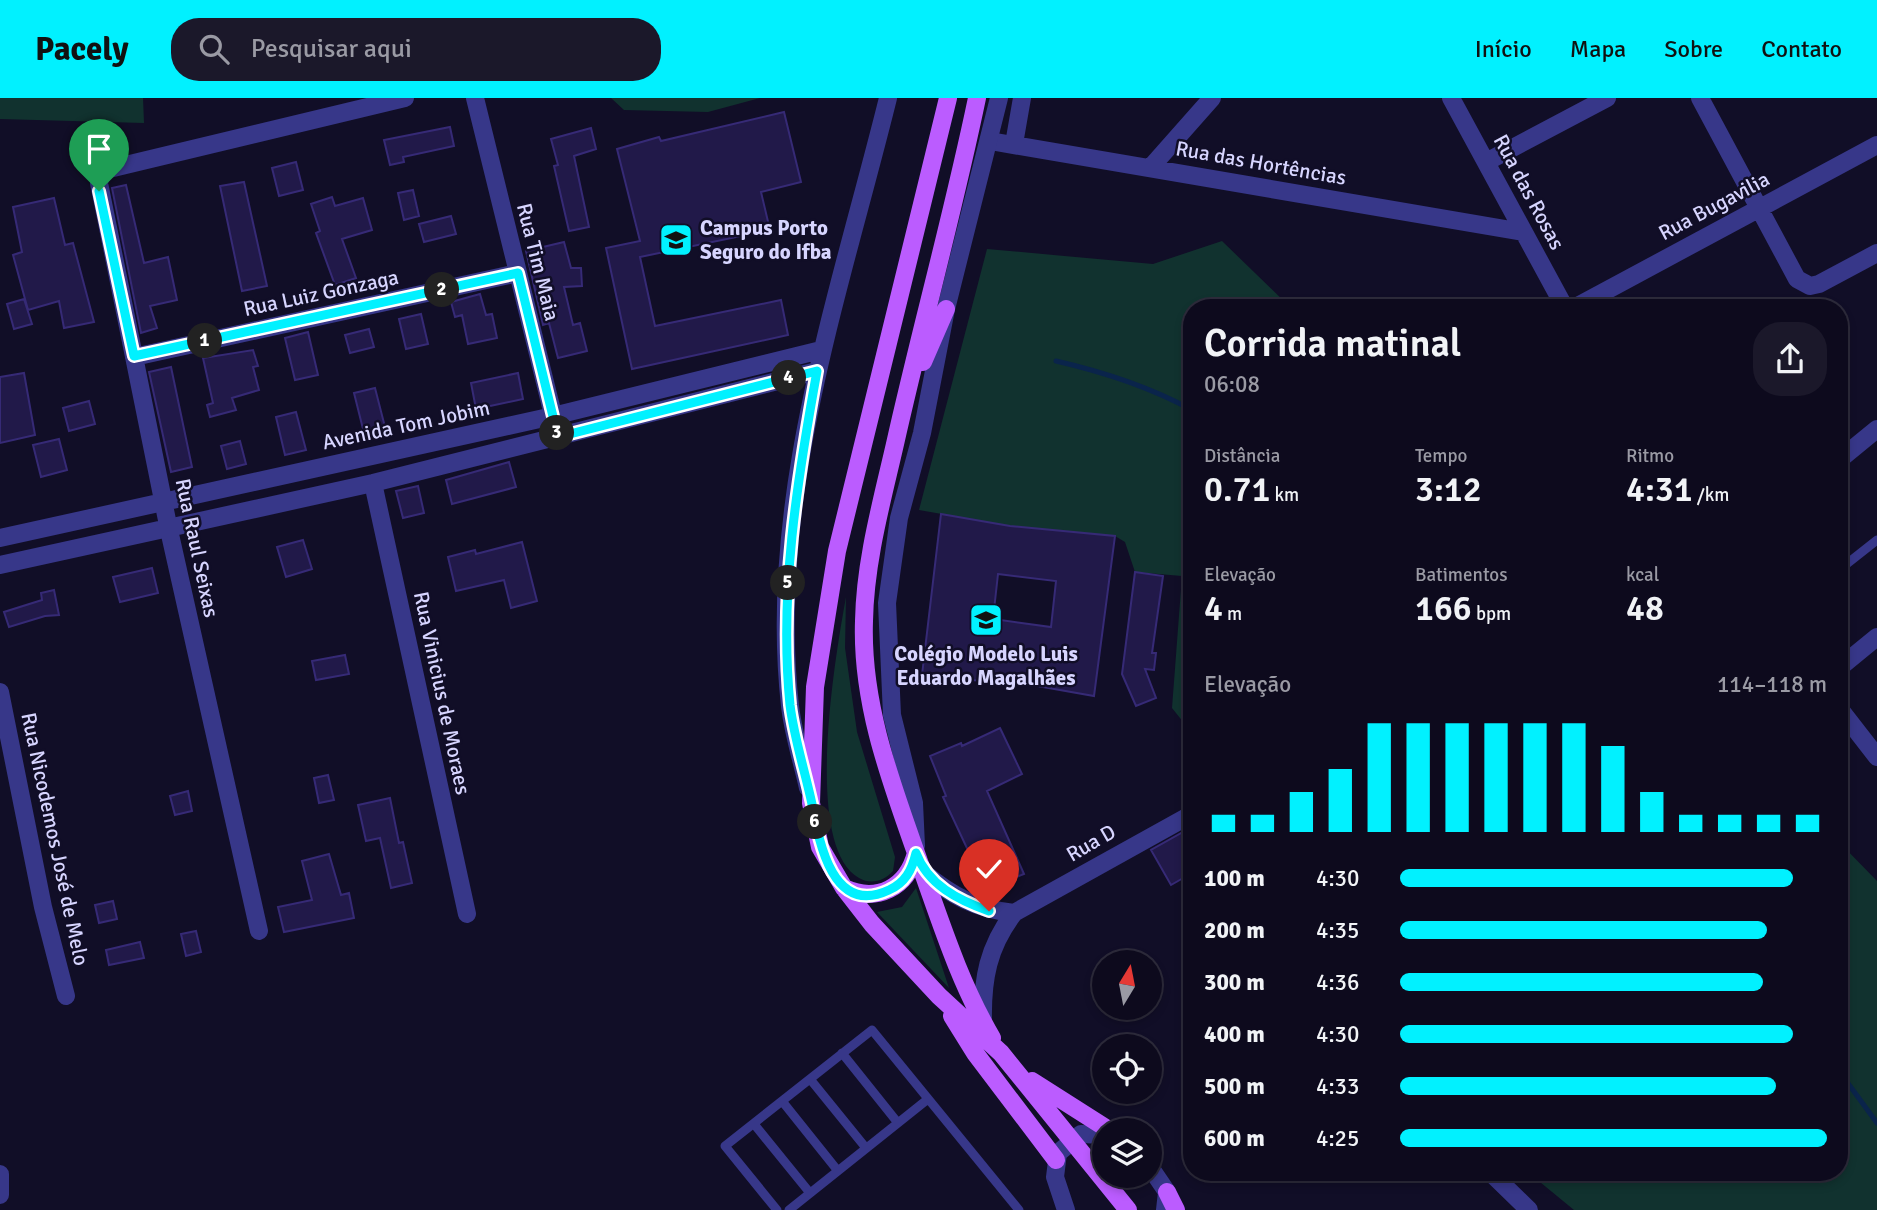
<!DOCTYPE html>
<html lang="pt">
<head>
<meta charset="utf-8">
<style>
  body { margin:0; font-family:Signika,sans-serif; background:#1b182a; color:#f1f3f6; height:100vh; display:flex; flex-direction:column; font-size:26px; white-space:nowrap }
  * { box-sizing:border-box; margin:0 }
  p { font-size:23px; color:#9a9aa4 }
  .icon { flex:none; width:38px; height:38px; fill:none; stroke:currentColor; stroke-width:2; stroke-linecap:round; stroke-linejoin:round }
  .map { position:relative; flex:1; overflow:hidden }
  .details { position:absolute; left:1183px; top:201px; width:665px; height:882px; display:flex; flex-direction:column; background:#0d0a1d; border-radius:28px; box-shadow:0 4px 10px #0003,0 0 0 2px #2d2b3b }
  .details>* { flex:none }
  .needle { width:46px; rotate:10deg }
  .controls { position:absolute; left:1092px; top:852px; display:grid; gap:14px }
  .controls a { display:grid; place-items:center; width:70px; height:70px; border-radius:50%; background:#0d0a1d; box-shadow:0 4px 10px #0003,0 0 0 2px #2d2b3b; font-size:35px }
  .pin { position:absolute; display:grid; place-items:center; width:60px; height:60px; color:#fff; margin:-72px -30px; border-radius:50% 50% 50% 0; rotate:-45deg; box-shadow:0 0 7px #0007 }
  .pin .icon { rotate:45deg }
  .km { position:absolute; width:35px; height:35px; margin:-18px; border-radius:50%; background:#222; color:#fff; font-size:19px; line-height:35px; text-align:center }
  .round { display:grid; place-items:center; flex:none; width:74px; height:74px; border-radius:28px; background:#1b182a }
  .head { display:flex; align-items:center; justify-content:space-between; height:119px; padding:0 21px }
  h1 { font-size:38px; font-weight:600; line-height:52px }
  .stats { display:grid; grid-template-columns:repeat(3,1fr); gap:10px; height:119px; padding:7px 21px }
  .stats div { display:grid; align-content:center }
  .stats b { font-size:35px; font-weight:600 }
  .stats small { font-size:19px; font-weight:400 }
  .stats p { font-size:19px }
  .chart { height:196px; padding:14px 21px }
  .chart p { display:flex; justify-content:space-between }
  .chart svg { width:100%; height:126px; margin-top:7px; stroke:#01f1ff; stroke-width:6 }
  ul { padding:0 21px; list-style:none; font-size:23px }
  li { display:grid; grid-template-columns:112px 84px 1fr; align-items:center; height:52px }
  li i { height:18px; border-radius:9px; background:#01f1ff }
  header { display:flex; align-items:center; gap:42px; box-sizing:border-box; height:98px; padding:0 35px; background:#01f1ff; color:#111 }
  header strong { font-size:33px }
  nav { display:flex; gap:38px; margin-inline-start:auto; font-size:24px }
  .search { width:490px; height:63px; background:#1b182a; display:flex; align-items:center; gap:18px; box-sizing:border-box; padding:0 24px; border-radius:28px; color:#9a9aa4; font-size:26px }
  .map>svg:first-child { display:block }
  .green { fill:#11322f }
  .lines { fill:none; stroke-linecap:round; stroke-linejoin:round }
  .stream { stroke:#0a244b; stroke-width:5 }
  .building { fill:#211949; stroke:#362a76; stroke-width:2; fill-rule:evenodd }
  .service { stroke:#373789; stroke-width:9 }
  .minor { stroke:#373789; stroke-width:18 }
  .tertiary { stroke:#373789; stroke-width:18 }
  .primary { stroke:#bb5cff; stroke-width:18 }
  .route-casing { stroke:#fff; stroke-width:14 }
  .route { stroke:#01f1ff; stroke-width:9 }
  .labels { text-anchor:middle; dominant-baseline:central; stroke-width:5; stroke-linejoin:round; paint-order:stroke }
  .street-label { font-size:21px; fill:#d7d5ff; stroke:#110e27 }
  .poi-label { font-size:21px; font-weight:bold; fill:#d7d5ff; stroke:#110e27; text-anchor:start }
</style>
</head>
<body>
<header>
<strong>Pacely</strong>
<div class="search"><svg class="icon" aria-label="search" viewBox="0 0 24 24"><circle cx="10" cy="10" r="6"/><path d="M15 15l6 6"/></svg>Pesquisar aqui</div>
<nav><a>Início</a><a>Mapa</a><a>Sobre</a><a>Contato</a></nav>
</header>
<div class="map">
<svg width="1877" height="1112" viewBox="0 0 1877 1112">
  <rect width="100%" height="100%" fill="#110e27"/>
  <path class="green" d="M0,0H143L144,25L0,21Z
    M611,0H760L708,14L624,12Z
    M1222,143L1291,210H1192V635L1172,610L1182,478L1135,474L1125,444L1115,438L1010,428L919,412L987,151L1153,166Z
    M846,499L845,550L857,634L895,759L893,773C884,783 871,787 859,780C802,748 836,554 846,499Z
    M1839,744L1877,783V1112H1574L1529,1075L1839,1074Z
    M916,790L949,890L877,814L902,809Z"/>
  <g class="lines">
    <path class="stream" d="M1056,263C1104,274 1148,288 1192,312
      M1839,973L1877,1025"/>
  </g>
  <path class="building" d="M784,14L801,84L761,94L770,132L640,159L655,228L781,202L788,237L632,271L606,150L640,143L617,51L659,39L661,43Z
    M450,29L454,48L403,59L404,64L390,67L384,42Z
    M591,30L596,51L574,58L589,129L569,133L554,68L558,67L551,41Z
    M296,64L303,92L279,98L272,70Z
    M244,84L267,188L242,193L220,88Z
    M126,87L144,165L168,159L177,202L150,208L157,230L141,235L112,90Z
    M413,92L419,118L404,122L398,95Z
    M332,99L335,108L363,100L372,132L342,141L356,180L335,187L316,135L320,133L311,106Z
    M54,100L65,147L73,145L94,224L64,230L59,203L28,212L13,157L22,154L13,109Z
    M451,118L456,136L424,144L419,126Z
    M564,144L571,170H581L582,188L564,189L573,227L580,225L587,253L558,260L549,225L543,227L526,153Z
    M480,196L486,217L492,216L497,240L468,246L462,217L455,219L451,204Z
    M24,201L32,226L14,231L7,206Z
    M421,216L428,246L406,251L399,221Z
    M369,231L374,249L350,255L345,237Z
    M308,234L318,277L295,282L285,240Z
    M253,252L258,268L253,269L259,292L232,300L236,312L210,319L207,307L213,305L203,260Z
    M171,269L192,369L171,374L149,274Z
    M24,275L35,337L0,345V279Z
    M518,275L523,301L476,311L471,285Z
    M375,290L385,329L364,335L354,295Z
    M89,303L95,326L69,333L63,310Z
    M296,314L306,352L285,357L276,319Z
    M59,341L67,372L41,379L33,347Z
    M240,343L246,366L227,371L221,348Z
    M509,364L516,389L452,406L446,382Z
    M418,388L424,415L403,420L396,393Z
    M941,416L1010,428L1115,438L1094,598L981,578V583L922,577ZM998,476L1056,483L1051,529L993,521Z
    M303,442L312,471L286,479L277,449Z
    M522,444L537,503L511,510L504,482L456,493L448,459L475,452L476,456Z
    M152,470L158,495L120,504L113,479Z
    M1135,474L1163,478L1152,555H1156L1154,572L1145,571L1156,600L1136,608L1122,576Z
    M54,492L59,517L45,518L9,529L4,514L42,502L41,495Z
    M345,557L349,576L316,582L312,563Z
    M1000,630L1022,676L987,693L1024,776L993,788L980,757L972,761L943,699L946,698L930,658L961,645L962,648Z
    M328,677L334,702L319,705L314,680Z
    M188,693L192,713L175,717L170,698Z
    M390,700L399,745L403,744L412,785L391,790L380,740L366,743L358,707Z
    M1192,729V775L1171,787L1151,752Z
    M329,756L341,797L349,795L354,820L284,834L278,809L312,802L302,763Z
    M113,803L117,821L99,825L95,807Z
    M196,833L201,854L186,858L181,836Z
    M140,844L144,860L109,867L106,852Z"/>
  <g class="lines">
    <path class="service" d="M1839,472L1877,442
      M842,955L898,1025
      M810,981L866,1050
      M782,1003L838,1073
      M754,1026L810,1095
      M777,1112L725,1048L872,932L1019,1112
      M789,1112L928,1001"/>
    <path class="minor" d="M475,0L556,329
      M1451,0L1565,210
      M1700,0L1797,181L1810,188L1819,186L1877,155
      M990,43L1523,134
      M1014,46L1022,0
      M1488,63L1607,0
      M1151,69L1212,0
      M1574,210L1877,47
      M134,259L518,175
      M1839,362L1877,331
      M373,385L467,816
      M0,440L553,318L821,252
      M0,467L373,385L817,273
      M1839,570L1877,539
      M0,594L43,809L66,898
      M1839,610L1877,659
      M808,690C802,663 793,635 790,608C767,400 839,198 888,0
      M923,774C952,798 976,811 1014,815
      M259,833L169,432L99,85L101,77L109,71L405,0
      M983,924C982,881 988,849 1014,815L1192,716
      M1150,1069L1167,1094L1165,1112
      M1490,1074L1529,1112
      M0,1076V1097
      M1066,1112L1055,1079L1058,1055L1081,1036L1104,1037"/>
    <path class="tertiary" d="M916,748L914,705L892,617L887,505L899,420L922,335L946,211L999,0"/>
    <path class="primary" d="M948,0L837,453L815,589L811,705L820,749L844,790L872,826L939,898L1001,955L1128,1112
      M977,0C953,116 921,230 895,346C882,403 865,463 864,523C861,609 893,689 921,769C942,828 960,885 992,940
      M923,264L946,211
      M844,790C877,805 907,790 916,755
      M952,918L975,955L1056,1062
      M1032,983L1109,1032
      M1167,1094L1176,1112"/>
  </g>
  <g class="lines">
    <defs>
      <path id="route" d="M99,93L134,258L518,175L558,339L817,273C797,383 779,495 790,607C794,640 805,673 812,706C819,743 832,819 889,792C905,785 912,772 916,755C928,787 958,802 989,813"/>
    </defs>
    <use href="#route" class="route-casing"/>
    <use href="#route" class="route"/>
  </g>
  <defs>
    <symbol id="school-square" viewBox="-11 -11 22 22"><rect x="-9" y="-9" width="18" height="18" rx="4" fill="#01f1ff" stroke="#110e27"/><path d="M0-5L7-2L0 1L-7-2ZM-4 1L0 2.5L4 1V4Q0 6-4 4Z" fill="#111"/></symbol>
  </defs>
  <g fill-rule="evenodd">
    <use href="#school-square" x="657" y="123" width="38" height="38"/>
    <use href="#school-square" x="967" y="503" width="38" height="38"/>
  </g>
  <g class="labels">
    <g class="street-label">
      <text transform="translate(1261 65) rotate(10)">Rua das Hortências</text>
      <text transform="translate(1529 94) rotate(62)">Rua das Rosas</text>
      <text transform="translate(1714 108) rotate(-28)">Rua Bugavilia</text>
      <text transform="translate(538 164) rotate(76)">Rua Tim Maia</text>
      <text transform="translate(321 195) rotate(-12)">Rua Luiz Gonzaga</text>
      <text transform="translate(406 327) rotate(-12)">Avenida Tom Jobim</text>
      <text transform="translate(197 450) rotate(78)">Rua Raul Seixas</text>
      <text transform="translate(442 595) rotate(78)">Rua Vinicius de Moraes</text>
      <text transform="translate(55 741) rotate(78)">Rua Nicodemos José de Melo</text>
      <text transform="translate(1091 745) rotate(-30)">Rua D</text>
    </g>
    <g class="poi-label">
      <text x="700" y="130">Campus Porto<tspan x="700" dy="24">Seguro do Ifba</tspan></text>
      <text x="986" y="556" text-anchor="middle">Colégio Modelo Luis<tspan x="986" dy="24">Eduardo Magalhães</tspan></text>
    </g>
  </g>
</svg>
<div class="controls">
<a><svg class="needle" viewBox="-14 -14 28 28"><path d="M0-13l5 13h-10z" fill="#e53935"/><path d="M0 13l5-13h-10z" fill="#9a9aa4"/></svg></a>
<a><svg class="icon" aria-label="locate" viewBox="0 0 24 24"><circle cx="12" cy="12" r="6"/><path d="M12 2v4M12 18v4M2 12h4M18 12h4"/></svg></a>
<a><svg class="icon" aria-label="layers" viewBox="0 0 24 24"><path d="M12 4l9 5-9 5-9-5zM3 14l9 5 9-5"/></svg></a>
</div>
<div class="pin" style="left:99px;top:93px;background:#1e9e55"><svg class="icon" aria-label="arrive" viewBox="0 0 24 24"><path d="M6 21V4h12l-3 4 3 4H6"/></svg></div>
<div class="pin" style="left:989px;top:813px;background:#d93025"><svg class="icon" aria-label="check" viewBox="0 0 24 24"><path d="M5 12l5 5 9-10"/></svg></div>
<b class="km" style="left:205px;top:243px">1</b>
<b class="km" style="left:442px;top:192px">2</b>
<b class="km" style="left:557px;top:335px">3</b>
<b class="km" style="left:789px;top:280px">4</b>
<b class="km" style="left:788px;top:485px">5</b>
<b class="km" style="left:815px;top:724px">6</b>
<section class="details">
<div class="head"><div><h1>Corrida matinal</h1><p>06:08</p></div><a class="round"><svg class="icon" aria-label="share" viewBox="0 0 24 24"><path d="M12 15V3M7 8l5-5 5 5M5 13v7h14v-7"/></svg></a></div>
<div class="stats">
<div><p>Distância</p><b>0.71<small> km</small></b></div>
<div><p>Tempo</p><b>3:12</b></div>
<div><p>Ritmo</p><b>4:31<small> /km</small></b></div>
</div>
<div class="stats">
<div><p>Elevação</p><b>4<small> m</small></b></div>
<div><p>Batimentos</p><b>166<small> bpm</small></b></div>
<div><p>kcal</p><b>48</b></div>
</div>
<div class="chart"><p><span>Elevação</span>114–118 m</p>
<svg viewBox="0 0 160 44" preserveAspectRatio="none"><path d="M5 44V38M15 44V38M25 44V30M35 44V22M45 44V6M55 44V6M65 44V6M75 44V6M85 44V6M95 44V6M105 44V14M115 44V30M125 44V38M135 44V38M145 44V38M155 44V38"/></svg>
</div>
<ul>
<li><b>100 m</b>4:30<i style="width:92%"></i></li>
<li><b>200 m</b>4:35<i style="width:86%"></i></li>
<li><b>300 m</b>4:36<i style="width:85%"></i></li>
<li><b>400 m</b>4:30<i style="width:92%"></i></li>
<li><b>500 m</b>4:33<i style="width:88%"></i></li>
<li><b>600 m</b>4:25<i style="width:100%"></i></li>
</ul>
</section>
</div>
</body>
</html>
